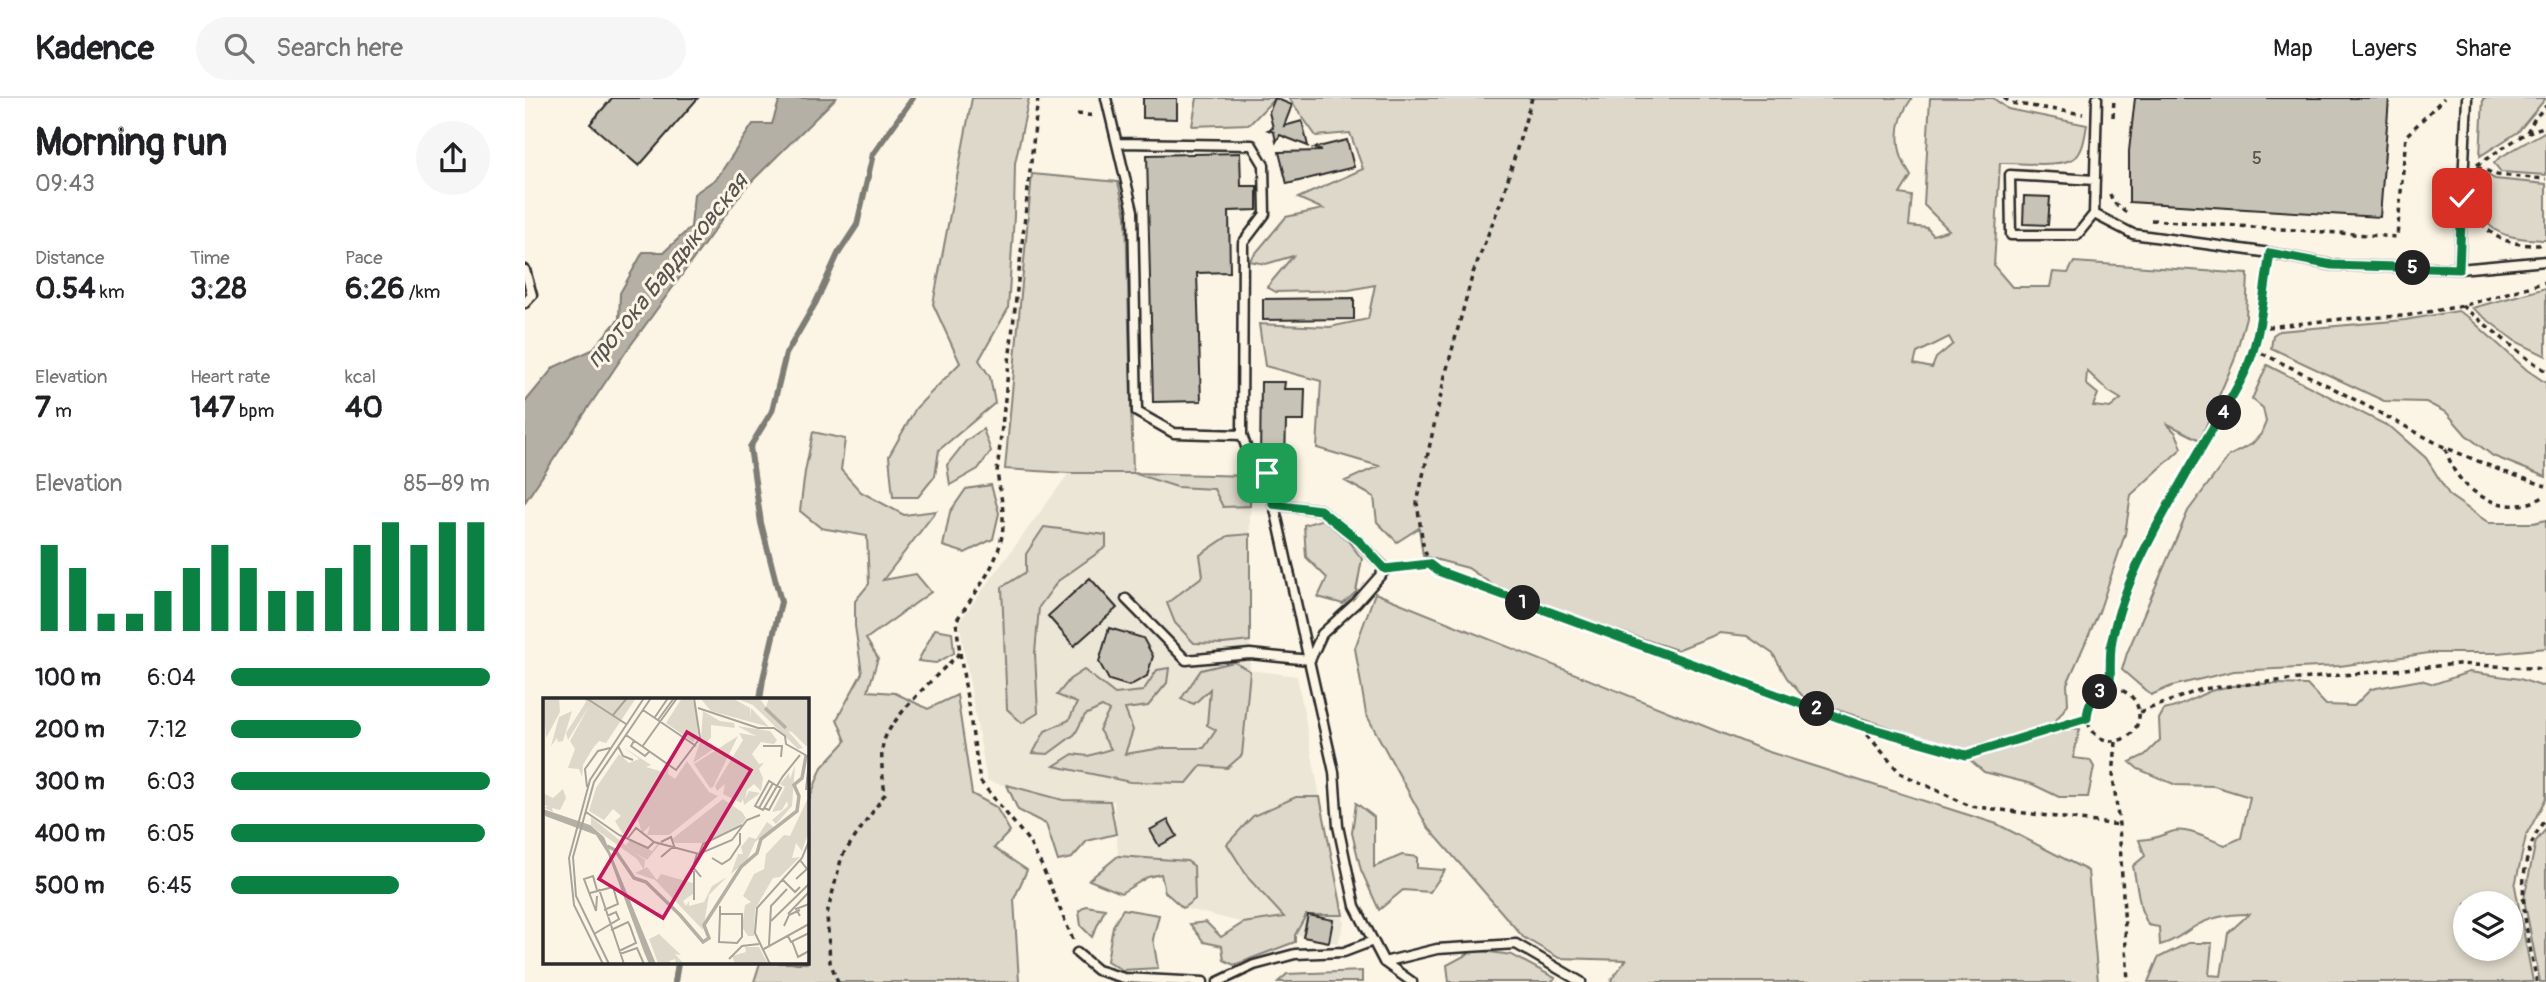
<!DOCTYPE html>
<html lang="en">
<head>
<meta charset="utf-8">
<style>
  body { margin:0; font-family:Pangolin,sans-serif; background:#f6f6f6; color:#202124; height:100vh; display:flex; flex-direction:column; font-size:26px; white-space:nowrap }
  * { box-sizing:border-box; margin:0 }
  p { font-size:23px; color:#757577 }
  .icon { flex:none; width:38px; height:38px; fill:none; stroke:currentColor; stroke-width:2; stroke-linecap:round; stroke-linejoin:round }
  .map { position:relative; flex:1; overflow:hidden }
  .sheet { display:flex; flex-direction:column; background:#fff; width:525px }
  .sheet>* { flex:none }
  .tools { position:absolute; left:1928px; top:793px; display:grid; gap:14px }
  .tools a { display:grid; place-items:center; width:70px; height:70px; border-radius:50%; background:#fff; box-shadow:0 4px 10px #0003; font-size:35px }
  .pin { position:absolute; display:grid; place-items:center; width:60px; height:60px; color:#fff; margin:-30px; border-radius:14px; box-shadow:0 4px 10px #0006 }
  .km { position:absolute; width:35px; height:35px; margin:-18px; border-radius:50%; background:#222; color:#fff; font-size:19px; line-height:35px; text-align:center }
  .round { display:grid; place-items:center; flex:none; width:74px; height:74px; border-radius:37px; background:#f6f6f6 }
  .overview { display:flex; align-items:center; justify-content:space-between; height:119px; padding:0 35px }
  h1 { font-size:38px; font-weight:700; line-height:52px }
  .metrics { display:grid; grid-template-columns:repeat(3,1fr); gap:10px; height:119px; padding:7px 35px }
  .metrics div { display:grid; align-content:center }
  .metrics b { font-size:30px; font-weight:700 }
  .metrics small { font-size:19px; font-weight:400 }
  .metrics p { font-size:19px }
  .chart { height:196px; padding:14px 35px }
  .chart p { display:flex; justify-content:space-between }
  .chart svg { width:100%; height:126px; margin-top:7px; stroke:#0b8043; stroke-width:6 }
  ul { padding:0 35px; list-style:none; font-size:23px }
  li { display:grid; grid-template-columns:112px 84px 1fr; align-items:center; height:52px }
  li i { height:18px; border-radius:9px; background:#0b8043 }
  header { display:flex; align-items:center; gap:42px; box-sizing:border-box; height:98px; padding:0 35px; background:#fff; border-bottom:2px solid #e0e0e0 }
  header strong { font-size:33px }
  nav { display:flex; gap:38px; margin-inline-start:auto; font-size:24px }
  .search { width:490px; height:63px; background:#f6f6f6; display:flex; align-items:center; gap:18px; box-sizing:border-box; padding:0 24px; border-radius:38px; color:#757577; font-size:26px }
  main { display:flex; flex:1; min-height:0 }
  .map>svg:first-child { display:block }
  .built { fill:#ece6d7 }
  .green { fill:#ded8ca; stroke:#84827a; stroke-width:2; fill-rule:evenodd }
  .water { fill:#b4b0a5; stroke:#7d7b74; stroke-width:2 }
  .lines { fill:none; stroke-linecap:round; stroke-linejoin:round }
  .stream { stroke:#7d7b74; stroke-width:6 }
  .building { fill:#c8c3b7; stroke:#2b2b2b; stroke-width:2 }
  .service-casing { stroke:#2b2b2b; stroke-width:13 }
  .path { stroke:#2b2b2b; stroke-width:3.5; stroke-dasharray:5 5; stroke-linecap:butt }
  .service { stroke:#fcf5e5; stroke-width:8 }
  .route-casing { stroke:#fff; stroke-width:14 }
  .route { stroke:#0b8043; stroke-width:9 }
  .labels { text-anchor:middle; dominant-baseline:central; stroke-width:6; stroke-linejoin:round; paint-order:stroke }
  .number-label { font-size:19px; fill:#52514e }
  .water-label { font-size:24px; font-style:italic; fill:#545350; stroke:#fcf5e5 }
  .inset-river { fill:none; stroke:#b4b0a5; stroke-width:3.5 }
  .inset-road { fill:none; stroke:#a8a49b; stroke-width:2 }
  .view { fill:#c2185b; fill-opacity:0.15; stroke:#c2185b; stroke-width:3.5 }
  .inset-edge { fill:none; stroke:#2b2b2b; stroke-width:3.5 }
</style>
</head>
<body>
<header>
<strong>Kadence</strong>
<div class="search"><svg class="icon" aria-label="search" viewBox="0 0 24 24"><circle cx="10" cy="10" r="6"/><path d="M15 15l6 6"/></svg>Search here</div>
<nav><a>Map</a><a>Layers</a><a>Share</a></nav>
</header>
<main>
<section class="sheet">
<div class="overview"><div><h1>Morning run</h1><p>09:43</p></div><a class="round"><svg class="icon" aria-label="share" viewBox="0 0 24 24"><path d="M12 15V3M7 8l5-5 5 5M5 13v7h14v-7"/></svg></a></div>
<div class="metrics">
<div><p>Distance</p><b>0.54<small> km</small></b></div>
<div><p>Time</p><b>3:28</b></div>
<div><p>Pace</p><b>6:26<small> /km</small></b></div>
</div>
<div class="metrics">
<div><p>Elevation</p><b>7<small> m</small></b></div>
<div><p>Heart rate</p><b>147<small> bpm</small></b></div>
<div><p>kcal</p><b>40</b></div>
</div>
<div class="chart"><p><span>Elevation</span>85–89 m</p>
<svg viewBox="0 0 160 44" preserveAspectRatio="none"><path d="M5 44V14M15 44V22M25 44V38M35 44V38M45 44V30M55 44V22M65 44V14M75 44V22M85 44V30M95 44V30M105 44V22M115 44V14M125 44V6M135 44V14M145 44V6M155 44V6"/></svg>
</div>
<ul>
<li><b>100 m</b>6:04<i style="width:100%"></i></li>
<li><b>200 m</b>7:12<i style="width:50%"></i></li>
<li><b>300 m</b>6:03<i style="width:100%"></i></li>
<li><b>400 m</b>6:05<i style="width:98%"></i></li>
<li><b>500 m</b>6:45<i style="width:65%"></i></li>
</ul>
</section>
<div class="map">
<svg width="2021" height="884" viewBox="0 0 2021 884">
  <rect width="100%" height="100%" fill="#fcf5e5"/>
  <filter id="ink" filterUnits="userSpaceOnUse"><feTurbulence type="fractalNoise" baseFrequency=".0143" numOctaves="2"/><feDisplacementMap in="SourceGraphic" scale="14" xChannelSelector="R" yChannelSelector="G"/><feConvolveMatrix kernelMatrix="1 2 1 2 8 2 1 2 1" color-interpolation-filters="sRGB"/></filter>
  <g filter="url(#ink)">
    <path class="built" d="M544,375L725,378V572L772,578L819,825L813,845L770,837L658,810L662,763L593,758L589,703L538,702L462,683L434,524Z"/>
    <path class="green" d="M447,0H504L490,65L489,118L483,211L454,262L465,279L470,305L414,352L410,378L393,399H368L364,358L391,310L435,265L408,206Z
      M672,0H750L725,26L667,28Z
      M764,0H1387C1369,24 1369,53 1386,78L1375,96L1387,98L1384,128L1402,130L1408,137L1424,132L1399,107L1405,0H1468L1483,11L1562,27C1560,37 1559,50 1552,58C1539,71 1494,64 1475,65L1469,168L1487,189H1525L1528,174L1543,175L1549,164L1723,176L1721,219L1709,263L1675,342L1641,325L1651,335L1657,350L1606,397L1600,436L1574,514L1542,586L1543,606L1527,628L1555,631L1548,660L1565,662L1569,669L1563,699H1534L1507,686L1459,674L1435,653L1280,601L1262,580L1248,556L1222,538L1195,535L1152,552L981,496L943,470L898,458L894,430L872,444L852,424L849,399L820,383L854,368L792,350L796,283L740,268L734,226L805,229L843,221L850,187L824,192L751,194L742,189L768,158L741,166L724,163L761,119L798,111L773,100L838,71L825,35L791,38ZM1424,239L1428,246L1411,260L1407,270L1389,266L1392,255ZM1562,273L1583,293L1596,301L1585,310L1568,308L1573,296L1561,286Z
      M1958,0H2021L1993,34L1955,58Z
      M2021,33V77L1976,74L1969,65L1974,60Z
      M1956,74L1970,81L2021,86V142C1969,141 1948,130 1956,74Z
      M507,76L593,84L601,117L608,375L725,378V408L698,409L689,391L652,389L608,375H544L480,371Z
      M2021,190V258L1990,243L1947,210Z
      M1933,213L1943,219L2002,272L2021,285V379L1968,358L1941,337L1922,315L1901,304L1859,303L1746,250L1748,237L1754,233L1880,222Z
      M1742,267L1867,330L1901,360L1925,398L1964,425H2008L2021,422V550L1973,555H1904L1815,568L1709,573L1647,588L1626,597L1597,572L1602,555L1663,413L1704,358L1727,346L1736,336L1741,324L1738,310L1727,301Z
      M458,331L466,353L453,371L425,387L422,367L441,343Z
      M288,334L320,341L316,372L336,394L379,417L411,413L358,482L391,476L406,494L341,541L353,560L343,593L370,595L403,611L432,597L447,696L471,709L485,733L469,750L502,772L489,801L494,884H229L235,865H282V707L297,669L321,643L312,621L337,575L330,528V503L344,486L342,438L296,430L275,413L280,374Z
      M466,387L474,415L468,441L440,455L418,448L425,414L441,391Z
      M799,421L820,439L837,461L831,494L818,506L793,499L802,480L781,459L779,427Z
      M519,429L581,437V449L533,483L514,509L510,555L513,615L497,625L482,611L477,489L501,474V456Z
      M725,436V543L698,546L669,545L650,525L642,505L678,478L675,457L703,438Z
      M850,495L1241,653L1472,726L1563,773L1573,884H1087L1086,882L1101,862L1034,860L998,839L902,728L841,616L830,550Z
      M410,531L427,534L429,555L411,565L393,563Z
      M709,564L725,573L717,657L702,670L676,668L662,685L605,684L529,668L548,656L563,658L586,651L574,632L584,613L577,609L560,617L550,636L523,656L508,655L520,633L544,622L552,605L532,597L545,581L559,572L590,596L618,593L632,572L644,570L642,585L623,608L600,611L608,632L600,656L637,650H679L691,632L682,627L685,591L669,606L656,601L676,572Z
      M1944,574L1995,581L2016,588L2021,587V700L2001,738L1990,788L2008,884H1623L1633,860L1663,845H1687L1684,877L1696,878L1703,835L1724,816C1707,816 1685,819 1669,829C1657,836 1649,844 1635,847L1634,829L1623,827L1616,811L1608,768L1620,758L1614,742C1630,741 1631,739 1646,734C1661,728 1685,742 1700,747L1716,740L1725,699L1689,688L1651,687L1613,671L1605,664L1620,657L1635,642L1634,621L1639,612C1662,608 1671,597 1689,592C1718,583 1752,586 1782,587L1801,607L1829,608L1846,591L1896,582L1909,586ZM1941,805H1986V850H1941Z
      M482,687L538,702L585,703L591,736L562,743L547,760L533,763L521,726L493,712Z
      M771,699H795L818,817H781L770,837V844L709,867L699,862L697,848L679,844L665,826L681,824L696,839L718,825L759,819L724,781L702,746L728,718Z
      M831,705L849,719V769L877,757L892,759V770L920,772L905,794L878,792L854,812L836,772L827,735Z
      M2021,731V884H2015L1999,801L2011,743Z
      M593,758L662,763L669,768L670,801L658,810L640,794L636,776L623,779L596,795L564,782Z
      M561,808L580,811L567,839L556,828L554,813Z
      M598,811L634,817L628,841L633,870L597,872L582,863L588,828Z
      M950,852L987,857L1030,880L1026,884H924L922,867Z
      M837,873V884H753L762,876Z"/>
    <path class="water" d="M255,0H311L220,90L100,255L0,404V304L29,269L67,252L94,221L95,195L118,154H139L166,129L169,96L192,80L228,26H247Z"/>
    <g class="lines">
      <path class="stream" d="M235,602L238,581L256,504L236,425L225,349L247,313L261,256L291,204L313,156L332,127L348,56L388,0
        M150,884L153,865"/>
    </g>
    <path class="building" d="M87,0H173L114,68L65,26Z
      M618,0H652V21L618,20Z
      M750,0L767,7L759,28L777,23L783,48L755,37L751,44L749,34L743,32L748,30L744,14Z
      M1610,0H1864L1855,119L1604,104V53Z
      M822,42L829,69L762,86L754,54L797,53L789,50Z
      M715,55L716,88H732V112L704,113L705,174L672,175L676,303L628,304L622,57Z
      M1499,98L1525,99L1523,127L1498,126Z
      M829,200V221L738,222V201Z
      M736,284H760L759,291H780L779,323H761L760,363L738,362L735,360Z
      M565,480L592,510L549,548L523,518Z
      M584,530L618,540L628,558L622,578L604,588L584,582L574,564Z
      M643,722L652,738L634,748L625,732Z
      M783,817L808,822L804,844L778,839Z"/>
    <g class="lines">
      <defs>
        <path id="service" d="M581,0L608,113L612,314L649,335L717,337
          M1572,0L1569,116L1608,136L1745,155L1807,167L1934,171L2021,163
          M594,45L727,47L739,67L740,116L718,145L717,337L725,360L742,375L809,674L813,728L830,808L859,864L887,884
          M1569,116L1552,137H1486L1485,77L1570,82
          M1934,171L1942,0
          M0,172L7,197L0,205
          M601,501L661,562L725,556L785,562L797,536L831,505L861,471L833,443L795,412L748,406
          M552,855L572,872L599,880L678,884
          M859,864L912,851L991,846L1056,884
          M693,884L729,867L770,856L819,854L848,843"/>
      </defs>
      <use href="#service" class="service-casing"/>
      <path class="path" d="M1007,0L978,98L948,175L920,278L892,405L898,446L904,466L913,473L1334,627L1441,658L1562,620
        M1479,0L1486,5L1558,16
        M552,16L571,18
        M1588,19L1589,0
        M2002,34L2010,20L2021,8
        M1952,67L2001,35L2021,28
        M1952,69L1972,77L2021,81
        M1585,96L1588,104L1603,116
        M1952,116C1964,143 1991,148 2019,147
        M1626,122L1872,139L1881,38L1919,0
        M1937,208L2002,260L2021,273
        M1733,230L1817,221L1880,218L1937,208L2021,184
        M1728,251L1804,288L1919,349L1977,373L2021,388
        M1920,351C1923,357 1925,365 1929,372C1948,403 1990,419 2021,397
        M875,470L904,466
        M435,555L455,683L503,742L517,768L548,842
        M1562 617a26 26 0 1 1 52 0a26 26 0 1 1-52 0Z
        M1585,591C1586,575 1584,558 1587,542C1600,477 1649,397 1683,339C1697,314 1714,292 1724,264C1735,234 1738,201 1742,169
        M1615,614L1677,591L1753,583L1933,566L2021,571
        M1336,629L1375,675L1445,708L1594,727
        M1591,644L1588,678L1594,727L1603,884
        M313,884L305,864L302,816L317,758L360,696C358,680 355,662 358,646C362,623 417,572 435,555L431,523C453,490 480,460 478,419C478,404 474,389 472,374L513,0
        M2012,884C2001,828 1984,771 2021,720"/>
      <use href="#service" class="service"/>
    </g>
  </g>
  <g class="lines" filter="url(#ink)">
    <defs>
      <path id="route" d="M742,375L748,406L795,412L834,443L860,471L904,466L913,473L1334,627L1441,657L1562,620C1563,604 1569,596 1585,591C1586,575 1584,558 1587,542C1599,476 1649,398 1682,340C1697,314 1713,292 1724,265C1737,230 1739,191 1745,155L1807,167L1934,171L1937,100"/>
    </defs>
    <use href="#route" class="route-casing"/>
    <use href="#route" class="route"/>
  </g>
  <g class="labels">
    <g class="number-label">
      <text x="1732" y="60">5</text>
    </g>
    <g class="water-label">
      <text transform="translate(142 173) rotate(-51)">протока Бардыковская</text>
    </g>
  </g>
  <g transform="translate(18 600)">
    <rect width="266" height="266" fill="#fcf5e5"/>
    <path d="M0,0H16L17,14L3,40ZM41,0H93L63,45L56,43L50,50L40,67L39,79L36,71L25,70L32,51L27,43L46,8L25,42L23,35L43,4ZM139,0H149L153,12L155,38L150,44L123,25ZM157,0L191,1L207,10L208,20V10L226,29L168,13ZM192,0H216L223,9L226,0H266V47L263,48L249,34L245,33L260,50L255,51L210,7ZM29,13L20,43L15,44L14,40L8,48L16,19ZM160,13L177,23L191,25L192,30L168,27V40L160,47L168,45L172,50L150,65L158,41ZM194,28L227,33L234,42L231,46L218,44L209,56L216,66L221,65L216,71L220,80L218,93L211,86L204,92L202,101L206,93L217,95L201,107L200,101L198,105L180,96L182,86L174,93L172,88L200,42L196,35L213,38ZM195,38L170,89L167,90L151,66ZM80,49L108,67L103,69L120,74L126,68L125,76L132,81L144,63L166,94L175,98L126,137H104L107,128L99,135L95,122L80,136L72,123L78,118L70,111L61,122L46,113L53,90L76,56L86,65L96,61ZM252,67L249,108L233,126L229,122L245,108L244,103L239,112L229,114L242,89L237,86L246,75L247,81ZM20,91L23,100L17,112L9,110L10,114L0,109H5L0,106V95L10,100ZM265,100L266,133L259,153L253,145L249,160L257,159L237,179L230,180L212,211L211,238H205L199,229L202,207L208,204L200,198L211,176L221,171L223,156L241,137L247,138ZM180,101L199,114L203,120L200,125L160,145H132L129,141ZM48,119L91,154L83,147L88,141L109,153L115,145L117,146L104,162L92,155L102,162L101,172L94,161L48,128ZM224,124L232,130L212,144L204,162L188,176L195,156H200L198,149L206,139L213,141ZM104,169L114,182L118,176L150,185L151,195L140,203L143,208L146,203V208L161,204L169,188L184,179L166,197L160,232L112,182L92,175ZM116,236L138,257L132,256L141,266H133L132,261L126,263L130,266L115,265L106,241ZM202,249H216L225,266H192L189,258L203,254Z" fill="#ded8ca"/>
    <path d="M0,111L47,127L61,139L113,266H106L101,254L65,156L53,137L2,118Z" fill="#b4b0a5"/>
    <path class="inset-river" d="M222,10L243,30M64,148L72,152L91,180L103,184L137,217L160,244L166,240L161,227L198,169L214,155L218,141L254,113L256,98L251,87L259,80L263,58"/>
    <path class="inset-road" d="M43,0L83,26M155,10L215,30H231L242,38L243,46L266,59M100,12L153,48M70,17L84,0M112,19L125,0M115,22L131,0M83,37L133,72L157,40L151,0M91,43L88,48L102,58L106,54M75,48L80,58L90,62M220,48H239L238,59M99,49L134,0M44,89L42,71L55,53L67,50M263,92L266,63M216,110L230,85M221,110L226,112L238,90L234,88L226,83L212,108L220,112L234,88L235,86L240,78L257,57M43,114L76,137L105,150L111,144M85,140L93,130L111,144L156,156L189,142L204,122L217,117M118,144L128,139L131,148L118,159M154,156L150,169L158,179M156,156L160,146L199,127M169,160L179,166L187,161L197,146V135M239,181L252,194L257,189M253,181L264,171L257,162M56,191L81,266M54,192L50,178L41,181L53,213L54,198M47,195L70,189L75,206L61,212M151,202V173M177,216H199V239L194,245L176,244L177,216V208M245,216L266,194M257,218L253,211L266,206M228,223L266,186M241,228L246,217L257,212M68,232L85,224L87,228L93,245L76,253M51,236L76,221L73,214L64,218M245,238L248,244L266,235M249,243L255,259L266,253M226,247L228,208L244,191M219,252L266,226M77,256L94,250L101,266M186,261L199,248L216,246M60,266L31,207L26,160L47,82L101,0M66,266L33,198L30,159L51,84L108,0M227,266L212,235L214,210L259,160L266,143"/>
    <path class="view" d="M144,34L208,72L120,220L56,181Z"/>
    <rect width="266" height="266" class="inset-edge"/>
  </g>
</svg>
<div class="tools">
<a><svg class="icon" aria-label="layers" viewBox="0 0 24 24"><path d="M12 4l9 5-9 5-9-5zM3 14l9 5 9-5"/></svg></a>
</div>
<div class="pin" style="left:742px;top:375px;background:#1e9e55"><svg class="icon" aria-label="arrive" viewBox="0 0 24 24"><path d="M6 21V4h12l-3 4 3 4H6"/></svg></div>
<div class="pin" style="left:1937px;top:100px;background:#d93025"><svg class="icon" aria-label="check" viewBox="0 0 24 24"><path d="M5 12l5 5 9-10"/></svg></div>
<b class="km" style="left:998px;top:505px">1</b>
<b class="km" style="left:1292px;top:611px">2</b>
<b class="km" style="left:1575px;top:594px">3</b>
<b class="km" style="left:1699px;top:315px">4</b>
<b class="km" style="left:1888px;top:170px">5</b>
</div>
</main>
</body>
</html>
